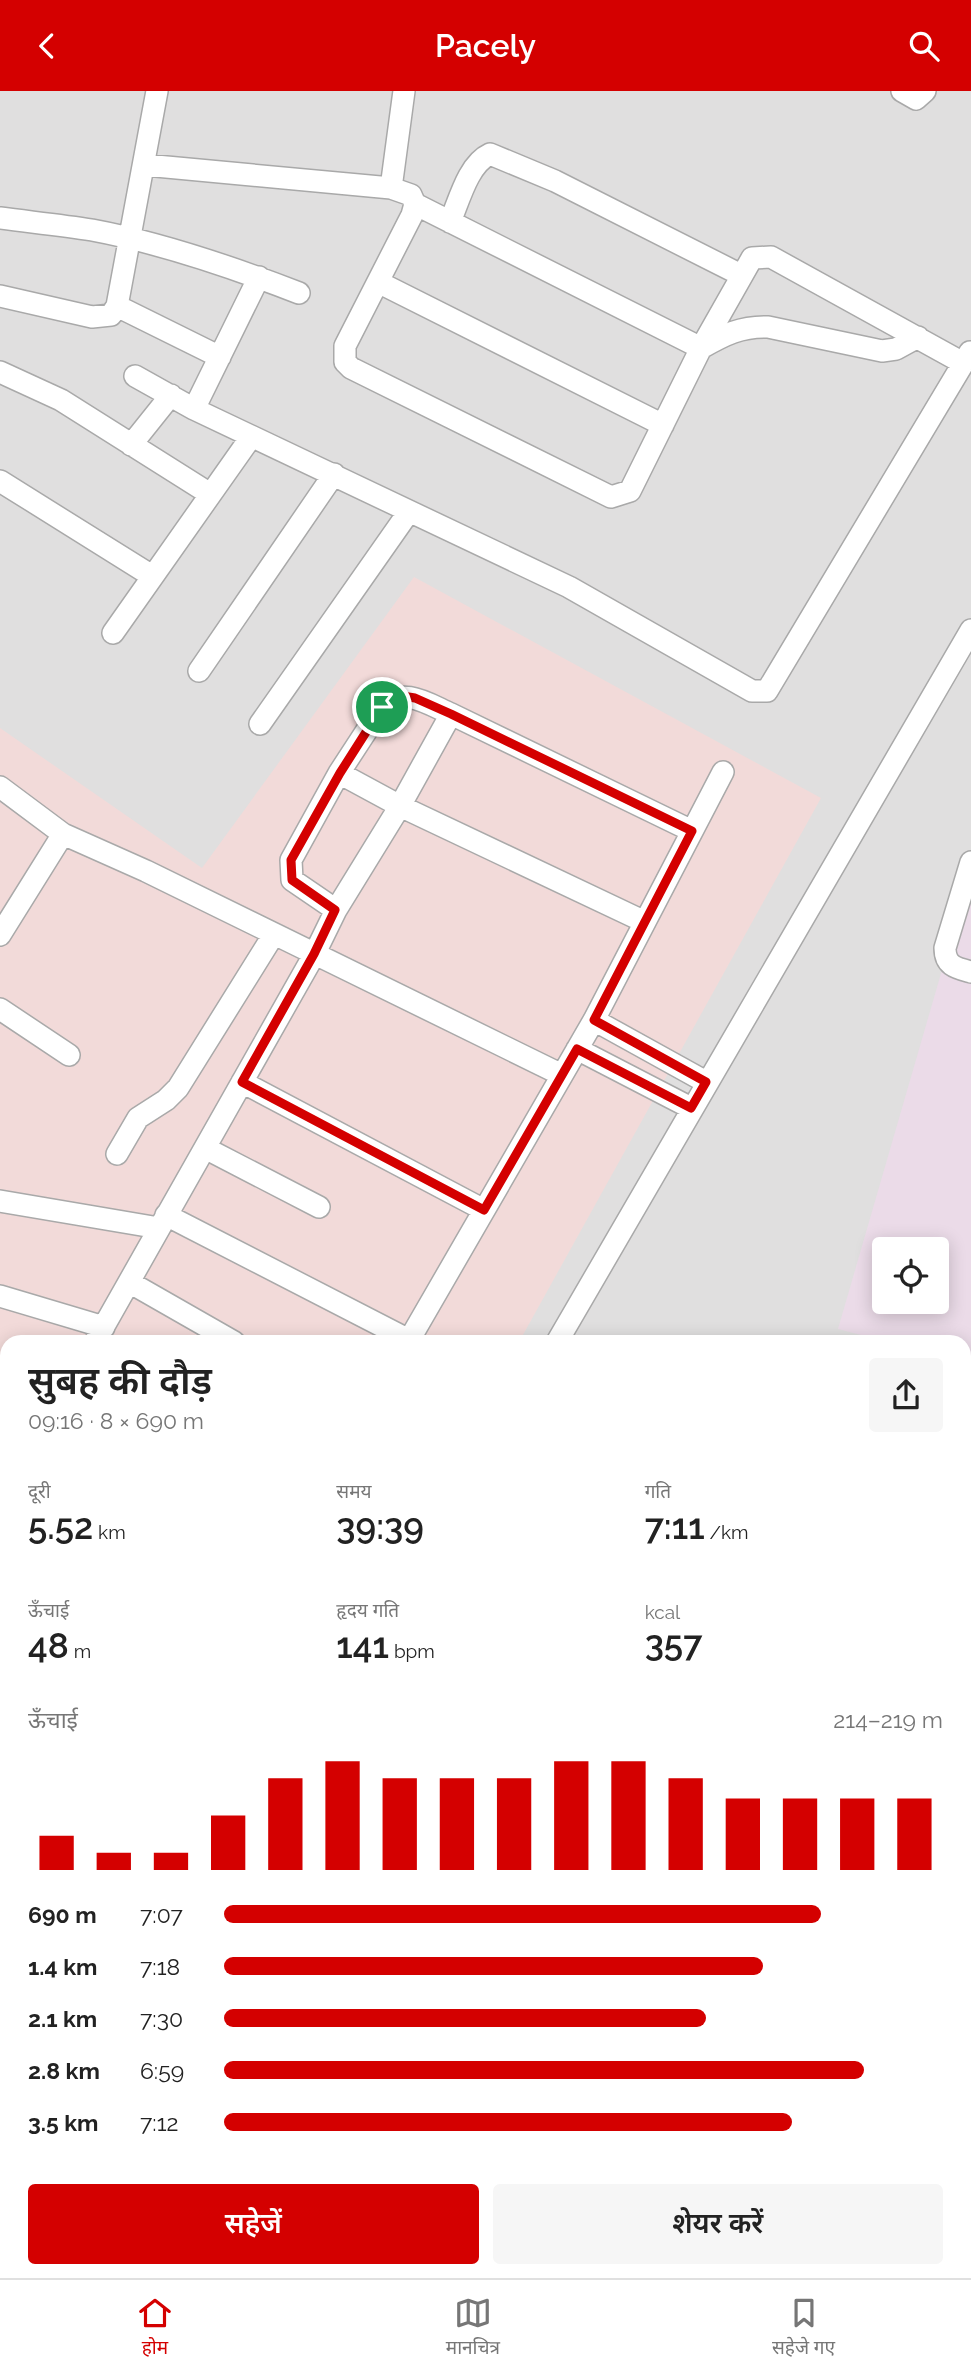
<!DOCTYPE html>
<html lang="hi">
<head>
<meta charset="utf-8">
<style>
  body { margin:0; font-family:Raleway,"Noto Sans Devanagari",sans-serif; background:#f6f6f6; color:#222; height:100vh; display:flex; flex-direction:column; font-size:26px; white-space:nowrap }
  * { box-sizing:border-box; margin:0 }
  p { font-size:23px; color:#767676 }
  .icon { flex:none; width:38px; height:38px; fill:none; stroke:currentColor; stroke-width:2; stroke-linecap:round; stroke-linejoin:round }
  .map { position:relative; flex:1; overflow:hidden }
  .sheet { position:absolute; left:0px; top:1244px; width:971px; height:943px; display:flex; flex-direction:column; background:#fff; border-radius:21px 21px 0 0; box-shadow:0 4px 18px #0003 }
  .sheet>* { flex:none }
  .tools { position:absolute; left:872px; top:1146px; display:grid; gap:14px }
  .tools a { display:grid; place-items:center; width:77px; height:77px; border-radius:7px; background:#fff; box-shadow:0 4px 18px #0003; font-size:35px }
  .pin { position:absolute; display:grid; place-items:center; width:60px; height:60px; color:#fff; margin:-30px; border:4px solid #fff; border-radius:50%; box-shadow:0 2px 7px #0007 }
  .round { display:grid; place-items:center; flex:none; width:74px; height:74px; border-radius:7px; background:#f6f6f6 }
  .summary { display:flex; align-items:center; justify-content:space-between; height:119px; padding:0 28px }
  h1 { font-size:38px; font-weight:600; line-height:52px }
  .metrics { display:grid; grid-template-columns:repeat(3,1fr); gap:10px; height:119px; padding:7px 28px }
  .metrics div { display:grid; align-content:center }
  .metrics b { font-size:35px; font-weight:600 }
  .metrics small { font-size:19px; font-weight:400 }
  .metrics p { font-size:19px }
  .chart { height:196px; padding:14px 28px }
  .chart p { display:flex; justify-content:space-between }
  .chart svg { width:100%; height:126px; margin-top:7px; stroke:#d40000; stroke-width:6 }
  .primary-button { display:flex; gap:14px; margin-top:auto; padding:14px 28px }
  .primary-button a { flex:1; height:80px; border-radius:7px; background:#d40000; color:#fff; font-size:28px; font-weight:600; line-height:80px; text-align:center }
  .primary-button a+a { background:#f6f6f6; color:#222 }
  ul { padding:0 28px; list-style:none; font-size:23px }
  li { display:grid; grid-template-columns:112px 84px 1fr; align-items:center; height:52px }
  li i { height:18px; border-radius:9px; background:#d40000 }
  header { display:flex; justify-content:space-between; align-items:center; height:91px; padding:0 28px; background:#d40000; color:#fff; font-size:32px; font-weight:600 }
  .tabs { display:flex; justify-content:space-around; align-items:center; height:98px; border-top:2px solid #e0e0e0; background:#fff; font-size:19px; color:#767676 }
  .tabs a { display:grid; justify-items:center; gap:4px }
  .tabs .on { color:#d40000 }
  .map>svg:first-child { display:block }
  .residential { fill:#e0dfdf; fill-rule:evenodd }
  .commercial { fill:#f2dad9 }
  .industrial { fill:#ebdbe8; fill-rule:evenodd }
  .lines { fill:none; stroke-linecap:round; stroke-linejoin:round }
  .minor-casing { stroke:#a9a9a9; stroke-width:24 }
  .minor { stroke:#fff; stroke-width:21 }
  .route-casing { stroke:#fff; stroke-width:14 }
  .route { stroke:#d40000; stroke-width:9 }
</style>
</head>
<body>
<header><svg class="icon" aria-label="back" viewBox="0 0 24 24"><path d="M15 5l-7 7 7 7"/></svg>Pacely<svg class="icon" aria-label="search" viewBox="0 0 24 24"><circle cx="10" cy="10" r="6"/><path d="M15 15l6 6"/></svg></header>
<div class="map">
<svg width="971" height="2187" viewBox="0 0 971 2187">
  <rect width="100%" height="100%" fill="#f2efe9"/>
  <path class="residential" d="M0,0H971V2187H0ZM884,1158H936V1211H884ZM7,1251H964V2180H7Z"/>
  <path class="commercial" d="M414,486L821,707L519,1251H7V1537L0,1532V637L202,777Z"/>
  <path class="industrial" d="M971,779V1274L964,1272V1251H888L838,1238ZM884,1158H936V1211H884Z"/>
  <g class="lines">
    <defs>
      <path id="minor" d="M902,0L916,8L925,0
        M145,74L391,97L411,104L415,113L412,124L345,255V271L351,277L611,406L630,400L701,257L752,167L771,166L963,272
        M391,97L404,0
        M415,113L701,257C724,244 741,235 768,236L882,260L896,258L918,246
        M0,127C30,131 61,134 92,139C162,152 232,176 299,202
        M450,131C459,110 468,73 490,63L555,90L741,184
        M378,191L663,334
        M0,205L92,226L111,224L117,215L157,0
        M117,215L220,266
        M0,281L61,309L210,403
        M135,285L194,318L569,496L752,600H767L970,261
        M194,318L259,186
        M131,354L171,304
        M0,390L152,485
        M113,542L251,346
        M199,580L334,383
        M260,633L408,422
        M339,682L400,715L645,831
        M0,696L63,743L146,780L562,984
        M971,771L945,857C945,875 956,877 971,881
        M336,819L292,789L291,769L339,682L382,616C403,595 428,613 451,623L692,740
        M0,844L63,743
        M0,918L69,964
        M594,929L706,991
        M577,958L691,1017
        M242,991L484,1119
        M205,1057L319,1116
        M117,1063L138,1027L166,1009L178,997L274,843
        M0,1110L159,1137
        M166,1124L409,1249
        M129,1191L234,1251
        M0,1205L104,1236
        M95,1251L314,864L336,819L400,715L451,623
        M408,1251L594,929L723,681
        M557,1251L971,539
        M0,1395L7,1398
        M0,1644L7,1633
        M0,1695L7,1698
        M0,1732L7,1722
        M0,1874L7,1877
        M0,2065L7,2071
        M0,2154L7,2145
        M197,2180L206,2187
        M234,2187L238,2180
        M393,2187L399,2180
        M710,2187L717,2181"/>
    </defs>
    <use href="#minor" class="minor-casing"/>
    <use href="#minor" class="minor"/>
  </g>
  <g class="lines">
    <defs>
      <path id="route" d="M402,605L415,607L451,623L692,740L594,929L706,991L691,1017L577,958L484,1119L242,991L314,863L335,819L292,789L291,769L340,682L382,616L390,608Z"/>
    </defs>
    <use href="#route" class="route-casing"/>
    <use href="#route" class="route"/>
  </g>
</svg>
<div class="tools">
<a><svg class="icon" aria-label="locate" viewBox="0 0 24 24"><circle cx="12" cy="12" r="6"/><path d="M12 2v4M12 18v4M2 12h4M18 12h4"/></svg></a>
</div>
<div class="pin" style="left:382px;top:616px;background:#1e9e55"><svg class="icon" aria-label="arrive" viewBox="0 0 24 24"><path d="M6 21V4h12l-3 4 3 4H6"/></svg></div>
<section class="sheet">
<div class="summary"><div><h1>सुबह की दौड़</h1><p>09:16 · 8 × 690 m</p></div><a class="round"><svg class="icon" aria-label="share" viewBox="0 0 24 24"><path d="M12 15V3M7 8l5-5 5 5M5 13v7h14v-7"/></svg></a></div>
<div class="metrics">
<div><p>दूरी</p><b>5.52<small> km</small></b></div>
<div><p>समय</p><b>39:39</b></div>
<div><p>गति</p><b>7:11<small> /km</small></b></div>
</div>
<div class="metrics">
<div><p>ऊँचाई</p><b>48<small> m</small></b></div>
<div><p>हृदय गति</p><b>141<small> bpm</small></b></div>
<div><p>kcal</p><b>357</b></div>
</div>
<div class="chart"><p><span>ऊँचाई</span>214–219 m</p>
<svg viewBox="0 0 160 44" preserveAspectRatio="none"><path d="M5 44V32M15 44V38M25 44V38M35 44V25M45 44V12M55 44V6M65 44V12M75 44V12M85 44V12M95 44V6M105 44V6M115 44V12M125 44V19M135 44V19M145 44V19M155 44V19"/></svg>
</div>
<ul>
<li><b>690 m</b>7:07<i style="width:83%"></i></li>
<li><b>1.4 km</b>7:18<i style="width:75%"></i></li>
<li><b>2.1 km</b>7:30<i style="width:67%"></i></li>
<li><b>2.8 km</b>6:59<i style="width:89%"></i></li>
<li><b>3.5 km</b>7:12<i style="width:79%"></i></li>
</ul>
<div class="primary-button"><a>सहेजें</a><a>शेयर करें</a></div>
</section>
</div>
<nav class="tabs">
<a class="on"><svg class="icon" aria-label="home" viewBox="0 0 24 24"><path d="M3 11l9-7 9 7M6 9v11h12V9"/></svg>होम</a>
<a><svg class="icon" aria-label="map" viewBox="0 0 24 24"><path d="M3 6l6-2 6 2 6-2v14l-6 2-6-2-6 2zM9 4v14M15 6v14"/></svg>मानचित्र</a>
<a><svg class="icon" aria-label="saved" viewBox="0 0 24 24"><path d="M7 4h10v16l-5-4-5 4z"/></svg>सहेजे गए</a>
</nav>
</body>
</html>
